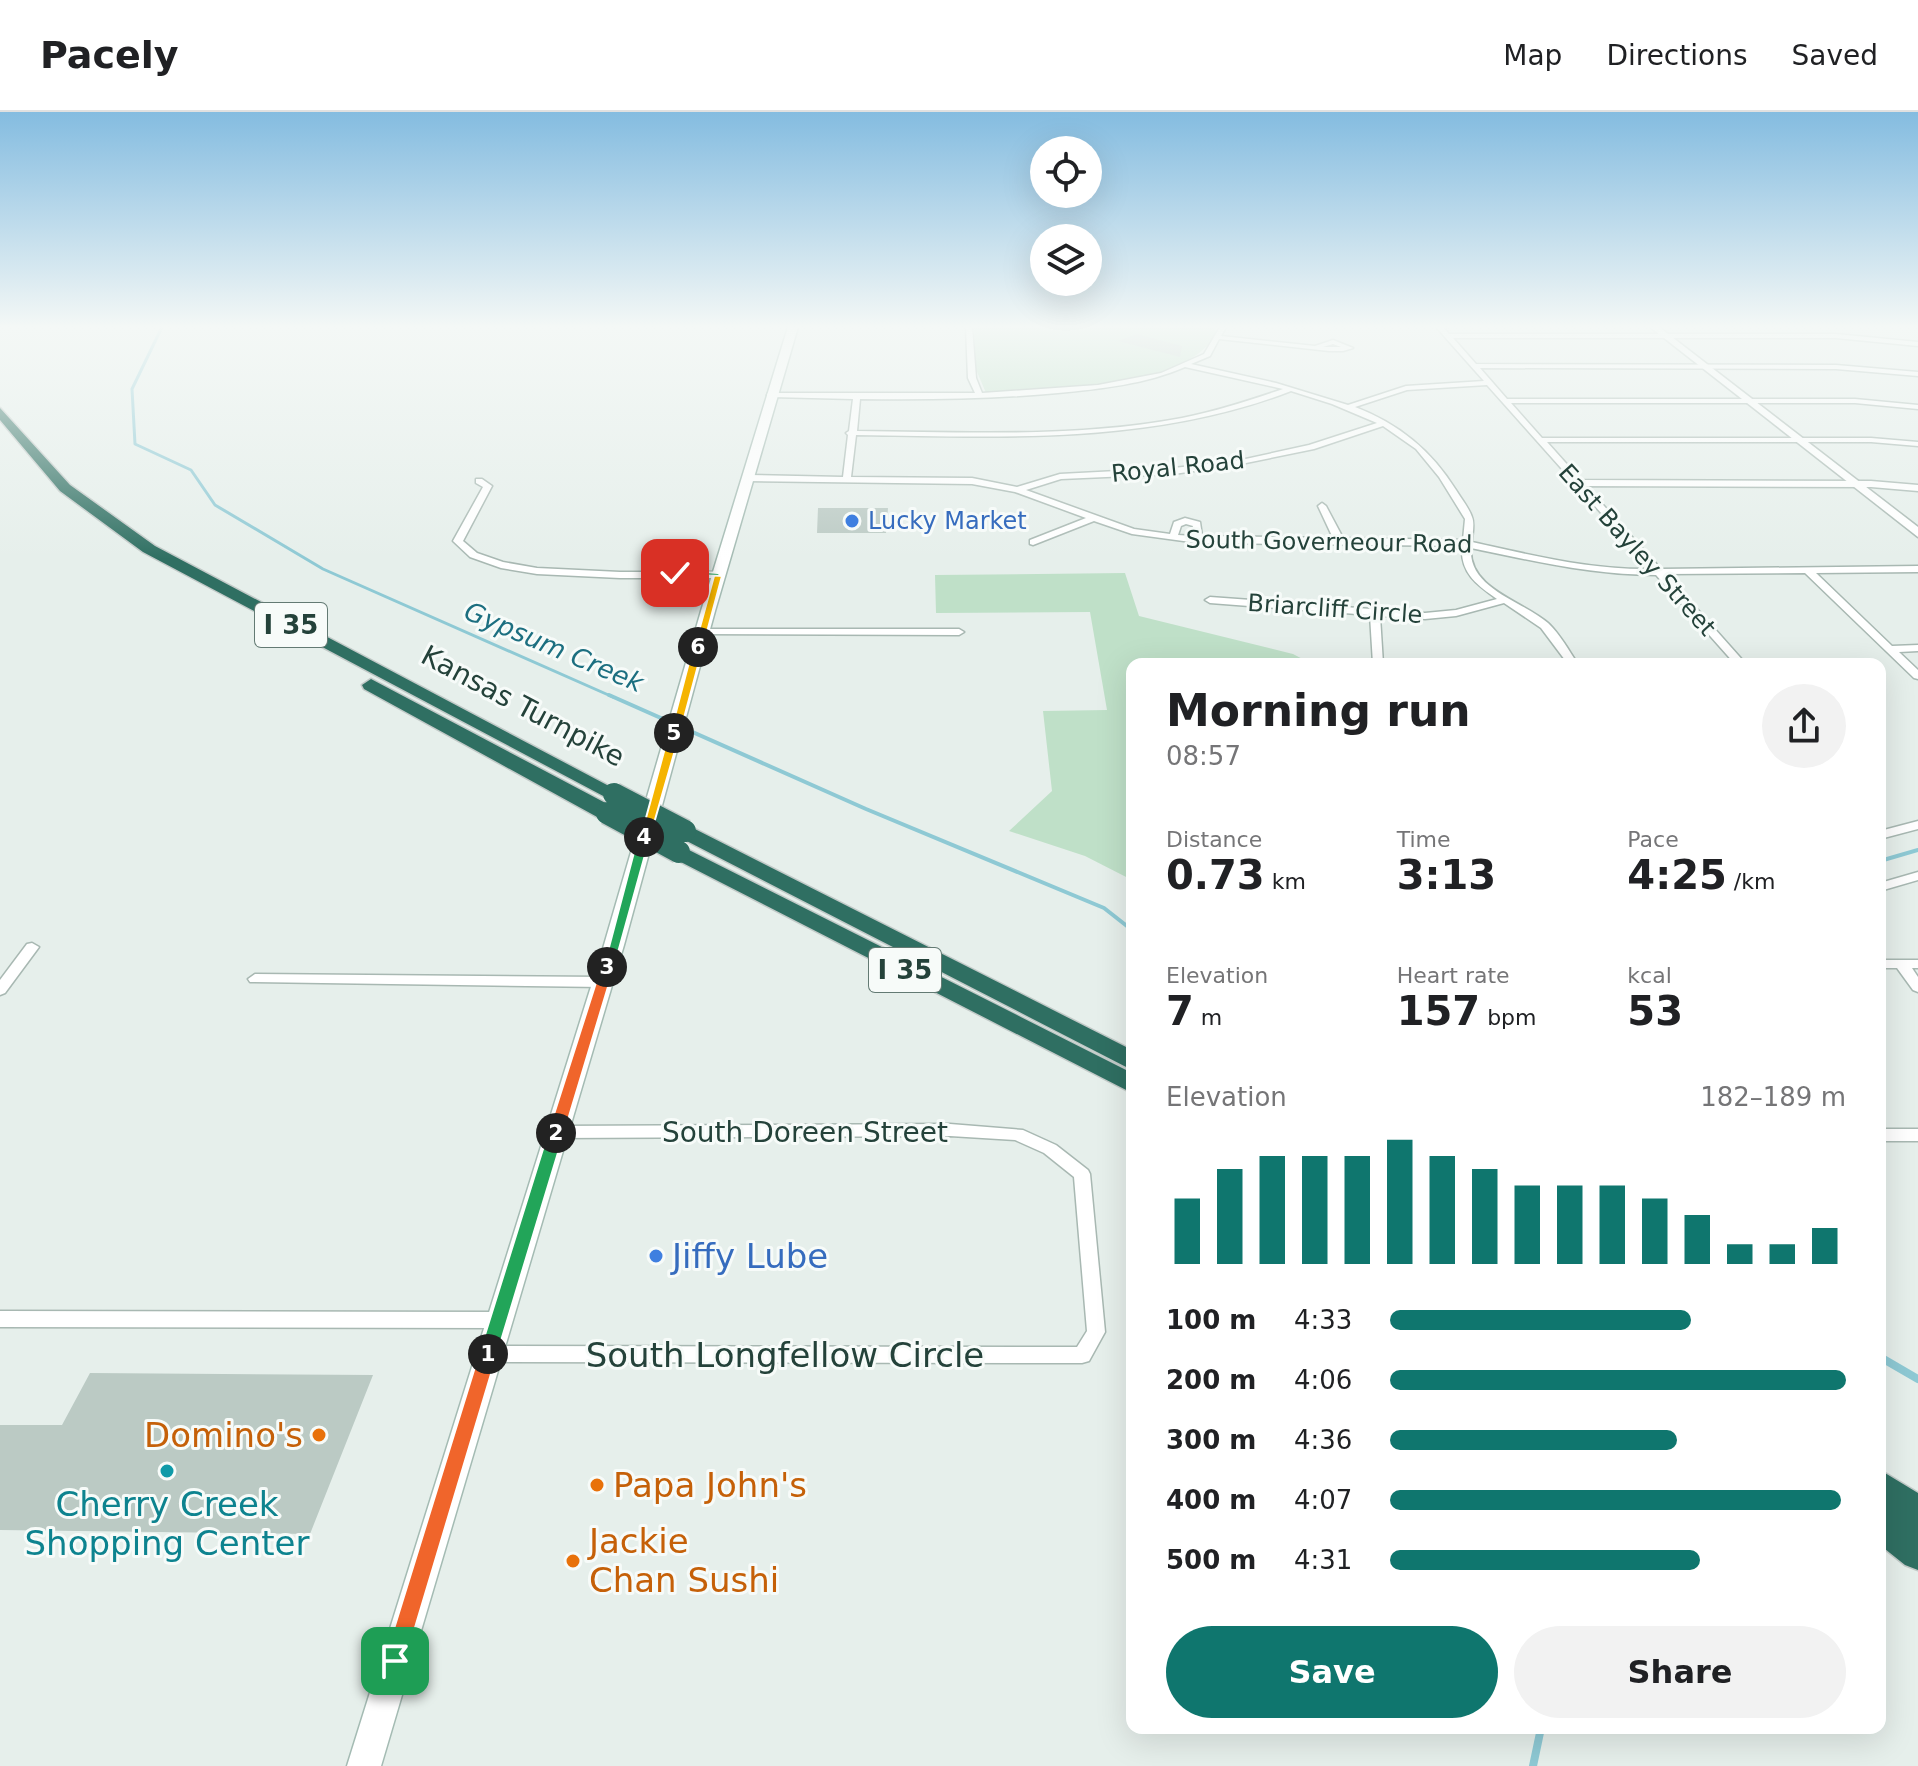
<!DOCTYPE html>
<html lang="en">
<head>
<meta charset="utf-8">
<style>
  body { margin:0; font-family:"DejaVu Sans",sans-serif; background:#f2f2f2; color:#202124; height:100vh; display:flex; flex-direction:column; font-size:30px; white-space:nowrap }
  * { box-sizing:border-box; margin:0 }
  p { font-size:26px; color:#757577 }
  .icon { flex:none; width:44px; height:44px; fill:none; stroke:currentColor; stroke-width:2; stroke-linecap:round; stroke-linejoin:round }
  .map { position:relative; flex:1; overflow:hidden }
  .sheet { position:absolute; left:1126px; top:546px; width:760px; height:1076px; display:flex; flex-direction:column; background:#fff; border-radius:16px; box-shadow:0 8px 32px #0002 }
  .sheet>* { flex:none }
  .fabs { position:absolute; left:1030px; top:24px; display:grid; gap:16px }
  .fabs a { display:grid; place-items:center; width:72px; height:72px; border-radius:50%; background:#fff; box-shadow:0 8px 32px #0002; font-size:40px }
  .pin { position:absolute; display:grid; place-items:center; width:68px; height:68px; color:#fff; margin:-34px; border-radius:16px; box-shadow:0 4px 12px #0006 }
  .km { position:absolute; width:40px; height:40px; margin:-20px; border-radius:50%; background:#222; color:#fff; font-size:22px; line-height:40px; text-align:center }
  .round { display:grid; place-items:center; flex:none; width:84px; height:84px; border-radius:42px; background:#f2f2f2 }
  .head { display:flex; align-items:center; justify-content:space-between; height:136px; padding:0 40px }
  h1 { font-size:44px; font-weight:700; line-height:60px }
  .figures { display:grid; grid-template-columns:repeat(3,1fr); gap:12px; height:136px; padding:8px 40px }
  .figures div { display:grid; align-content:center }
  .figures b { font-size:40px; font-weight:700 }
  .figures small { font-size:22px; font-weight:400 }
  .figures p { font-size:22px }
  .chart { height:224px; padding:16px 40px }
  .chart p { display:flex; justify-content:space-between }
  .chart svg { width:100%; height:144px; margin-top:8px; stroke:#0f766e; stroke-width:6 }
  .primary-button { display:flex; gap:16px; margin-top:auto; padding:16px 40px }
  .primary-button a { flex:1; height:92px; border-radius:48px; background:#0f766e; color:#fff; font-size:32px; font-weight:700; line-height:92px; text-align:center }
  .primary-button a+a { background:#f2f2f2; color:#202124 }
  ul { padding:0 40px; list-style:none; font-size:26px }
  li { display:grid; grid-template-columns:128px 96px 1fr; align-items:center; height:60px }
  li i { height:20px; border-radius:10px; background:#0f766e }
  header { display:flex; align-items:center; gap:48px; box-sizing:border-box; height:112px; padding:0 40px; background:#fff; border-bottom:2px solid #e0e0e0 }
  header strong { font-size:38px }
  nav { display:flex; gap:44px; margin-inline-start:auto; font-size:28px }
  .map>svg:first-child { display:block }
  .green { fill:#bfe0c8 }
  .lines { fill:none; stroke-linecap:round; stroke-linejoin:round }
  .stream-far2 { stroke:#8ec9d4; stroke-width:3 }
  .stream-far1 { stroke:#8ec9d4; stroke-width:4 }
  .stream { stroke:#8ec9d4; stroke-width:8 }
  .building { fill:#bbcac4 }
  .minor-casing { stroke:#a8b8b2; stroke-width:3 }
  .tertiary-casing { stroke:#a8b8b2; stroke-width:3 }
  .secondary-casing { stroke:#a4bbb3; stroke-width:3 }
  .motorway-casing { stroke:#c2cac8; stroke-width:3 }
  .minor { fill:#fff; fill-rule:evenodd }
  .tertiary { fill:#fff; fill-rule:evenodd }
  .secondary { fill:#fff; fill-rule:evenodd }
  .motorway { fill:#2f6f62; fill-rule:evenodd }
  .motorway-bridge-casing { stroke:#c2cac8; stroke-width:25; stroke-linecap:butt }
  .motorway-bridge { stroke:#2f6f62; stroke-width:22 }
  .split-1 { fill:#f0652b; stroke:#fff; stroke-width:2 }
  .split-2 { fill:#22a559; stroke:#fff; stroke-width:2 }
  .split-3 { fill:#f0652b; stroke:#fff; stroke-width:2 }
  .split-4 { fill:#22a559; stroke:#fff; stroke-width:2 }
  .split-5 { fill:#f5b400; stroke:#fff; stroke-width:2 }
  .split-6 { fill:#f5b400; stroke:#fff; stroke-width:2 }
  .split-7 { fill:#f5b400; stroke:#fff; stroke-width:2 }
  .split-8 { fill:#22a559; stroke:#fff; stroke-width:2 }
  .shop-dot { fill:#3f7fe0; stroke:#f7fbf9; stroke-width:3 }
  .food-dot { fill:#e8710a; stroke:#f7fbf9; stroke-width:3 }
  .culture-dot { fill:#0f9aa8; stroke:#f7fbf9; stroke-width:3 }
  .labels { text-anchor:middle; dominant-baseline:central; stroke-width:6; stroke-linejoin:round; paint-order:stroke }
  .far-street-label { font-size:24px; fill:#24423a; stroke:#f7fbf9 }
  .far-shop-label { font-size:24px; fill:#366cbe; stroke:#f7fbf9; text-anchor:start }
  .shield { fill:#f7fbf9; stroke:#637a73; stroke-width:2 }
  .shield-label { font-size:26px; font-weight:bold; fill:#24423a }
  .far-water-label { font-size:26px; font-style:italic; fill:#1c6f80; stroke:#f7fbf9 }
  .street-label { font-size:28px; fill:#24423a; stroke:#f7fbf9 }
  .near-shop-label { font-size:34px; fill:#366cbe; stroke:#f7fbf9; text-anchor:start }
  .near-street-label { font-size:34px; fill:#24423a; stroke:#f7fbf9 }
  .near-food-label { font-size:34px; fill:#c56008; stroke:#f7fbf9; text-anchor:start }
  .near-culture-label { font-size:34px; fill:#0d838f; stroke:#f7fbf9 }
</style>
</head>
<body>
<header>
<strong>Pacely</strong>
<nav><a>Map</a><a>Directions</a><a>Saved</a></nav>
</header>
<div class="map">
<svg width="1918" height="1654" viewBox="0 0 1918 1654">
  <rect width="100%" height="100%" fill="#e6efeb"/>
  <path class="green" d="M974,215H1214L1216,224C1171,283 1053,276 986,281L975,255Z
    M1125,461L1139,504L1293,542L1312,552H1132V768L1085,744L1009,719L1052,679L1043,599L1107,598L1090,500L936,501L935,463Z"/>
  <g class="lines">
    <path class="stream-far2" d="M162,215L132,277L135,332L191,358L215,393L323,457L613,585"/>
    <path class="stream-far1" d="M609,583L866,697L1104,796L1132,818
      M1880,749L1918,738"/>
    <path class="stream" d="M1880,1245L1918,1267
      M1533,1654L1541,1616"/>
  </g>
  <path class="building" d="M1137,222L1182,234L1180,245L1118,229Z
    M818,396H888L886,421H817Z
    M90,1261L373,1263L310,1422L0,1418V1313H62Z"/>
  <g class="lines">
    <defs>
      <path id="minor" d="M966,215H972L976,266L982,281L1098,273L1161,261L1204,242L1220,215H1226L1221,224L1315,234L1333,228L1353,236L1343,239H1329L1219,227L1210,244L1191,252L1276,271L1348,293L1406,274L1484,269L1436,215H1443L1449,222H1836L1918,230V234L1836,226H1453L1476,252L1836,253L1918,260V264L1836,257L1480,256L1507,287H1855L1918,293V297L1855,291H1511L1542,326H1871L1918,330V334L1871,330H1547L1581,368L1871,369L1918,373V379L1871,375L1586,374L1661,457L1918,454V460L1816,461L1892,534L1918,533V539L1899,540L1918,558V567L1914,566L1805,461L1666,462L1746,552H1735L1656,463C1593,463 1533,449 1471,436C1468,477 1523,489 1548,511C1560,522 1569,539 1578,552H1568L1541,516L1504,491L1456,504L1425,507L1380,504L1383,552H1373L1370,503L1210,491L1205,488L1210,485L1425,501L1456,498L1497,487C1477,473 1460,461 1462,434L1198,431L1132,422L1094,409L1033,433L1030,432V428L1086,406L1015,380L972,372L747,369L743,366L747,363L843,365L848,323L846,321L849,319L853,287L771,285L767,283L768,281H975L968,266ZM1333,232L1341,235H1323ZM1185,255L1283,277C1250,288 1217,299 1182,306C1076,326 965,320 857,319L860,287C926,288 993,287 1058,281C1101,277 1146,272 1185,255ZM1487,273L1651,457C1590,458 1531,443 1472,430C1472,423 1475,412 1472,405C1469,396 1461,386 1456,378C1431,338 1399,312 1355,295L1407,278ZM1291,279L1332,292L1377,311L1309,333L1241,348L1174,356L1060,362L1017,375L972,366L851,365L856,323C1002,325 1152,333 1291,279ZM1383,314L1416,337L1439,365L1465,407L1463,428L1343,426L1326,394L1322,391L1318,394L1333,426L1202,424L1200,410L1185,406L1174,410L1170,422L1134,417L1026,378L1061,367L1174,362L1241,352L1314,337ZM1186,412L1193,414V424L1178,423L1181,414Z
        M476,367H482L492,374L463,429L477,441L503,450L537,456L620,460H718L723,463L718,466H620L537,462L501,456L470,445L453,429L483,375L476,371Z
        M702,517H959L964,520L959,523L698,522L697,520Z
        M1918,709V717L1880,727V719Z
        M1918,760V768L1880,779V771Z
        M32,831L39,835L5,881L0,883V868L27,832Z
        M1880,848H1918V856H1912L1918,865V880L1913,878L1897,856H1880Z
        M255,862L603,865L610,870L603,875L250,870L248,867Z
        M950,1012L1023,1018L1056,1033L1088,1058L1090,1062L1105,1220L1089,1249L1082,1251L488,1250L481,1248L478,1242L481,1236L488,1234L1077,1235L1087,1219L1074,1065L1044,1041L1015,1028L950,1024L556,1026L550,1024L548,1020L550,1016L556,1014Z
        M1880,1017H1918V1029H1880Z
        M0,1199L499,1200L506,1203L508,1208L506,1213L499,1216L0,1215Z"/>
      <path id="tertiary" d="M1650,215H1659L1918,415V425Z"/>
      <path id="secondary" d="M788,215H798L715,499L624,833L381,1654H347L604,833L701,499Z"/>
      <path id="motorway" d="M0,296L70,373L155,434L624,682L614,688L607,686L143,440L60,379L0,308Z
        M371,567L615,696L618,701L615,706H599L364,577L362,573Z
        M685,712L1132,938V958L677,724L674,719L677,714Z
        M679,733L1132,961V981L671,745L668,740L671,735Z
        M1880,1358L1918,1381V1458L1905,1453L1880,1433Z"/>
    </defs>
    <use href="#minor" class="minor-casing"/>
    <use href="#tertiary" class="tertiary-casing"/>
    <use href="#secondary" class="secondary-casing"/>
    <use href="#motorway" class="motorway-casing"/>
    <use href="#minor" class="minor"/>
    <use href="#tertiary" class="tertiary"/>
    <use href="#secondary" class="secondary"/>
    <use href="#motorway" class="motorway"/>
    <defs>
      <path id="motorway-bridge" d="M614,682L685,719
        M607,701L679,740"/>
    </defs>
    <use href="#motorway-bridge" class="motorway-bridge-casing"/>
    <use href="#motorway-bridge" class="motorway-bridge"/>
  </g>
  <linearGradient id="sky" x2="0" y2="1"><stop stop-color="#84bce0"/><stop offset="0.48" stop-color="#f4f8f6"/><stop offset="1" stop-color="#f4f8f6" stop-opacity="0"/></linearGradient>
  <rect width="1918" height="447" fill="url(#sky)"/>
  <path class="split-1" d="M488,1235L497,1242L405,1549L402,1556L395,1559L387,1556L384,1549L479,1242Z"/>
  <path class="split-2" d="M556,1016L564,1021L497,1242L488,1249L479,1242L548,1021Z"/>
  <path class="split-3" d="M607,851L614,855L564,1021L556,1027L551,1025L548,1021L601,855Z"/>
  <path class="split-4" d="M644,721L650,725L614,855L603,858L638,725Z"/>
  <path class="split-5" d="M674,617L680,621L650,725L640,728L669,621Z"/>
  <path class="split-6" d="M698,532L703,535L680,621L670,623L693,535Z"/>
  <path class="split-7" d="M718,461L722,464L703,535L694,537L714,464Z"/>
  <path class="split-8" d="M675,458L718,461L722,464L671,462Z"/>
  <g class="shop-dot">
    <circle cx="852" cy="409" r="8"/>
    <circle cx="656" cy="1144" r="8"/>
  </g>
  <g class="food-dot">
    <circle cx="319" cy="1323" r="8"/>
    <circle cx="597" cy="1373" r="8"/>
    <circle cx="573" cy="1449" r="8"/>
  </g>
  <circle class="culture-dot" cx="167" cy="1359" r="8"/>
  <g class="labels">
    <g class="far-street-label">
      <text transform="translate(1178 355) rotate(-6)">Royal Road</text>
      <text transform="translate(1329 430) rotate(1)">South Governeour Road</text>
      <text transform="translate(1637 438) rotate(48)">East Bayley Street</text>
      <text transform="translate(1335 497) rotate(4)">Briarcliff Circle</text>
    </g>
    <g class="far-shop-label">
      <text x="868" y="409">Lucky Market</text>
    </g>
    <g class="shield">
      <rect x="255" y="491" width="72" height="44" rx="6"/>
      <rect x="869" y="836" width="72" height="44" rx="6"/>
    </g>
    <g class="shield-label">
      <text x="291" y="513">I 35</text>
      <text x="905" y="858">I 35</text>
    </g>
    <g class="far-water-label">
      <text transform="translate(554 535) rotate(23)">Gypsum Creek</text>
    </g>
    <g class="street-label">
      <text transform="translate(523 594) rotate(28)">Kansas Turnpike</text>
      <text x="805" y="1020">South Doreen Street</text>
    </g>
    <g class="near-shop-label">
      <text x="672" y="1144">Jiffy Lube</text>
    </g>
    <g class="near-street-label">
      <text x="785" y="1243">South Longfellow Circle</text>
    </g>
    <g class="near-food-label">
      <text x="303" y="1323" text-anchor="end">Domino's</text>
      <text x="613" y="1373">Papa John's</text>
      <text x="589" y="1429">Jackie<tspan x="589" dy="39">Chan Sushi</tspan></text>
    </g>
    <g class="near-culture-label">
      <text x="167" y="1392">Cherry Creek<tspan x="167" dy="39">Shopping Center</tspan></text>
    </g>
  </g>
</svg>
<div class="fabs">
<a><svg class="icon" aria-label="locate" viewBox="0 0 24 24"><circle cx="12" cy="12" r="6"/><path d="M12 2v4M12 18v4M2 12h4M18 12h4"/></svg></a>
<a><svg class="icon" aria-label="layers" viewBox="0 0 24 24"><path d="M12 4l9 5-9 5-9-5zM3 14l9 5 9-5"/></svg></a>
</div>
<div class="pin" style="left:395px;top:1549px;background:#1e9e55"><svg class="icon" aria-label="arrive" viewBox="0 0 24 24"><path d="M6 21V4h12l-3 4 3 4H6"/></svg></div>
<div class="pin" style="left:675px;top:461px;background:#d93025"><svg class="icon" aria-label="check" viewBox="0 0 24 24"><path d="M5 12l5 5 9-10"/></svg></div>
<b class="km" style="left:488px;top:1242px">1</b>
<b class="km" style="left:556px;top:1021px">2</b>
<b class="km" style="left:607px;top:855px">3</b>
<b class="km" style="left:644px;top:725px">4</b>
<b class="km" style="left:674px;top:621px">5</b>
<b class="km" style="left:698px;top:535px">6</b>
<section class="sheet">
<div class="head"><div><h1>Morning run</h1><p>08:57</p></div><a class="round"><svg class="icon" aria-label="share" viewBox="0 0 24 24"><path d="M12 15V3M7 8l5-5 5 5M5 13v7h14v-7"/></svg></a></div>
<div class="figures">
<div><p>Distance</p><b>0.73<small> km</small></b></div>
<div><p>Time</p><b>3:13</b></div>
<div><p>Pace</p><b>4:25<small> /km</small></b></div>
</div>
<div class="figures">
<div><p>Elevation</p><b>7<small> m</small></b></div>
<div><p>Heart rate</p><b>157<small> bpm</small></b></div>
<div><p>kcal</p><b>53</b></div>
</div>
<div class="chart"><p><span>Elevation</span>182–189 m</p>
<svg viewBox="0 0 160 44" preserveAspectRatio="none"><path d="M5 44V24M15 44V15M25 44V11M35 44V11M45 44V11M55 44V6M65 44V11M75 44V15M85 44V20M95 44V20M105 44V20M115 44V24M125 44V29M135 44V38M145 44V38M155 44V33"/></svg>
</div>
<ul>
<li><b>100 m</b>4:33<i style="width:66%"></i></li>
<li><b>200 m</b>4:06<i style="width:100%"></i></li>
<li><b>300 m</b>4:36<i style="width:63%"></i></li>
<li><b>400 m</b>4:07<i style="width:99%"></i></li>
<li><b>500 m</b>4:31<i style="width:68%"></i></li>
</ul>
<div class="primary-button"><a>Save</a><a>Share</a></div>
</section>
</div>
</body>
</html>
